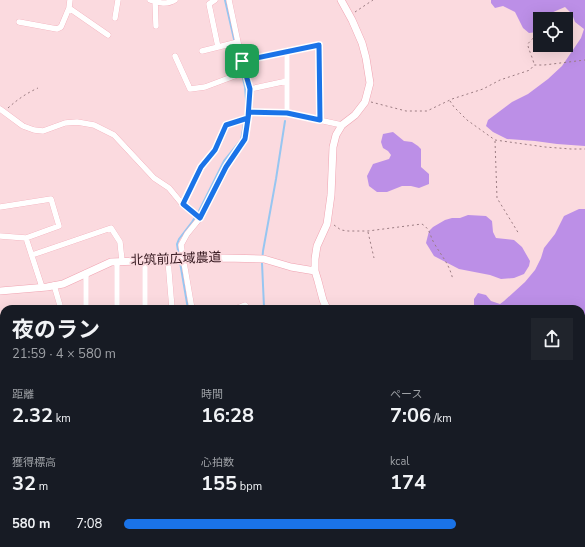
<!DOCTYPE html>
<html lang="ja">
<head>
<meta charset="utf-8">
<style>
  body { margin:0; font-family:"Nunito Sans","Noto Sans JP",sans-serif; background:#20242c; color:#f1f3f6; height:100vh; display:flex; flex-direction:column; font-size:15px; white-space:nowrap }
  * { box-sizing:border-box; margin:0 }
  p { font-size:13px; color:#9ea1a6 }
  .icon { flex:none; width:22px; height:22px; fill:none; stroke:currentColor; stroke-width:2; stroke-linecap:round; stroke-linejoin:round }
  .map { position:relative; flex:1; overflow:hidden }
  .panel { position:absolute; left:0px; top:305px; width:585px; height:242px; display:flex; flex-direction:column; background:#171b24; border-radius:12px 12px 0 0; box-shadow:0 4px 16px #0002 }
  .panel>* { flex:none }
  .buttons { position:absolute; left:533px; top:12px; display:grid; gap:8px }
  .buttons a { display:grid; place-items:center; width:40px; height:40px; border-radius:0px; background:#171b24; box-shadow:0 4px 16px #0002; font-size:20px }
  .pin { position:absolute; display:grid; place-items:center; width:34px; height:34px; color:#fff; margin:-17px; border-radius:8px; box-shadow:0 2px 6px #0006 }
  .round { display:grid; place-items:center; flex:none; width:42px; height:42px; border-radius:0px; background:#20242c }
  .summary { display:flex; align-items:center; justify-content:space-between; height:68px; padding:0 12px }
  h1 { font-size:22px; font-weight:700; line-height:30px }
  .stats { display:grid; grid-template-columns:repeat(3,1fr); gap:6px; height:68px; padding:4px 12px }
  .stats div { display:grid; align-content:center }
  .stats b { font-size:20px; font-weight:700 }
  .stats small { font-size:11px; font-weight:400 }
  .stats p { font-size:11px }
  ul { padding:0 12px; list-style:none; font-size:13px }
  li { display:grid; grid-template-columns:64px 48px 1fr; align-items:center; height:30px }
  li i { height:10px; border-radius:5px; background:#1a73e8 }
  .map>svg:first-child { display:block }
  .forest { fill:#bc8fe7 }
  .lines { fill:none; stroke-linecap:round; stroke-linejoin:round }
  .stream { stroke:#97c6f1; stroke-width:2 }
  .minor-casing { stroke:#f0a3b1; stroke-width:6 }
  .tertiary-casing { stroke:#f0a3b1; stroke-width:8 }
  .path { stroke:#9b7c82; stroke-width:1; stroke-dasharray:2 3; stroke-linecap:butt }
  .minor { stroke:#fff; stroke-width:5.5 }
  .tertiary { stroke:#fff; stroke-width:7 }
  .route-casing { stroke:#fff; stroke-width:8 }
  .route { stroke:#1a73e8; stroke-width:5 }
  .labels { text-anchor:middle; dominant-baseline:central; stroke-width:3.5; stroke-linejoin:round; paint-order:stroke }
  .street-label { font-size:13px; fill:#34171e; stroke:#fbdadf }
</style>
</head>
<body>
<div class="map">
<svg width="585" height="547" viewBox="0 0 585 547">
  <rect width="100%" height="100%" fill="#fbdadf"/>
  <path class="forest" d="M491,0H585V146L557,144L535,141L507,139L493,132L486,126L488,120L512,102L528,94L548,79L562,66L581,38L584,29L575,22L572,14L565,7L551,13L548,19H540V29L537,32L529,33L523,28L515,12L503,6L495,8L491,3Z
    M393,132L404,141L412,142L418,146L421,149V167L429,174V184L419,188L411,186H402L387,192H377L369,186L367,176L373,164L389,159L391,155L388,151L383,148L381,142L383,134Z
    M579,209H585V543L554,545L510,544L507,543H581V309H474V299L478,293L486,295L491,301L500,304L504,301L525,282L535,270L541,258L544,248L555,234L564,216Z
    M468,215L486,216L492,221L493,232L496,238L514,240L522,247L530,261L529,266L524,274L514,278L501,279L490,275L459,269L434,256L426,243L429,231L433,227L445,220L452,218H460Z"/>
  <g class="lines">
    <path class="stream" d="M179,257L177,244L179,239L192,222L199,211L224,161L241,140L246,113V99L245,87L225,0
      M180,262L188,309
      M265,309L264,307L262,263L263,251L276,179L285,121
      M458,543V547"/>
    <defs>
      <path id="minor" d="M70,0L69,8L108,35
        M150,0C159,3 167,5 175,0
        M155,0L156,26
        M215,0L209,4L218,47
        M115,18L118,0
        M19,22L57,29L61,27L69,8
        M202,51L238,42
        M287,52V113
        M175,56L190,89L205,87L245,72
        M242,61L319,45L320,120
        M250,89L287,81
        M0,109L23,126L34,130L43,131L65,123L77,122L94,125L114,135L154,178L169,188L183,205L200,218
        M249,112L287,113L342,125
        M183,205L201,167L215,150L226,125L248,118
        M0,207L51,199L59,226L26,238L0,236
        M26,238L42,287
        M32,255L111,228L120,242L122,261
        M145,260V309
        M168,260L172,309
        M117,262V309
        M86,273V309
        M54,285L61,309
        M192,309L181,245L187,234L200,218L226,167L245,139L249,112L250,89L242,61L229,0
        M235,309L245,305L248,309
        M0,531L4,532
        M265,543L267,547
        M14,547L19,543
        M252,547L254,543
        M397,547V543"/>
      <path id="tertiary" d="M0,291L47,287L63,284L111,262L224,258L264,259L291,267L315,271
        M327,309L323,300L318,281L315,271V259L317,246L327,224L331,195L333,147L336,135L342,125L355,115L365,102L370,83L366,58L362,43L352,20L341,0
        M468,543V547"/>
    </defs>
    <use href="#minor" class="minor-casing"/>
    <use href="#tertiary" class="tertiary-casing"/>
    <path class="path" d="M355,12L373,0
      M533,38C533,39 528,43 528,44C527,47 534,60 534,65
      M450,101L454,107L467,120L495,140L545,147L571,149H585
      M371,102L406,111H427L452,99L483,89L500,80L530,70L534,65H544L585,60
      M8,108C18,99 27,93 38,88
      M495,141L497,198L519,234
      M334,225L341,230L348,231H368L422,224C431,230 429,234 434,243C442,257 449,263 453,280
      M368,232L374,258
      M494,543L500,546L506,547"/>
    <use href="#minor" class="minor"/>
    <use href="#tertiary" class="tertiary"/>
  </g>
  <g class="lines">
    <defs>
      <path id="route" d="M242,61L250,89L248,118L226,125L215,150L201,167L183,204L200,218L226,167L245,139L249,112L287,113L320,120L319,45L242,61"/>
    </defs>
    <use href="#route" class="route-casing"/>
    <use href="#route" class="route"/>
  </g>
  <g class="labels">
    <g class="street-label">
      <text transform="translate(176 259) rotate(-2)">北筑前広域農道</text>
    </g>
  </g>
</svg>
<div class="buttons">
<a><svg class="icon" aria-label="locate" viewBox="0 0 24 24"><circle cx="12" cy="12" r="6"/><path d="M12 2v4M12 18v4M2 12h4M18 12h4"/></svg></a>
</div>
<div class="pin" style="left:242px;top:61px;background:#1e9e55"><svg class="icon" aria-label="arrive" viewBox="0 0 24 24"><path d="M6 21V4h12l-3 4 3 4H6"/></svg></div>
<section class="panel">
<div class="summary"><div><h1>夜のラン</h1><p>21:59 · 4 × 580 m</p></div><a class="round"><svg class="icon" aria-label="share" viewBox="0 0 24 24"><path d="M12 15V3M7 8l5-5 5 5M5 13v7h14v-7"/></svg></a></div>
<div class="stats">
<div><p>距離</p><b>2.32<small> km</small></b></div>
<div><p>時間</p><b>16:28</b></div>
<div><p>ペース</p><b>7:06<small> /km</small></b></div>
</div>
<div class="stats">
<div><p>獲得標高</p><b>32<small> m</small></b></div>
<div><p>心拍数</p><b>155<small> bpm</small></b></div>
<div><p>kcal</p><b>174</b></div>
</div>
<ul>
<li><b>580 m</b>7:08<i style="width:74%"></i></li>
</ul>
</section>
</div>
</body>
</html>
